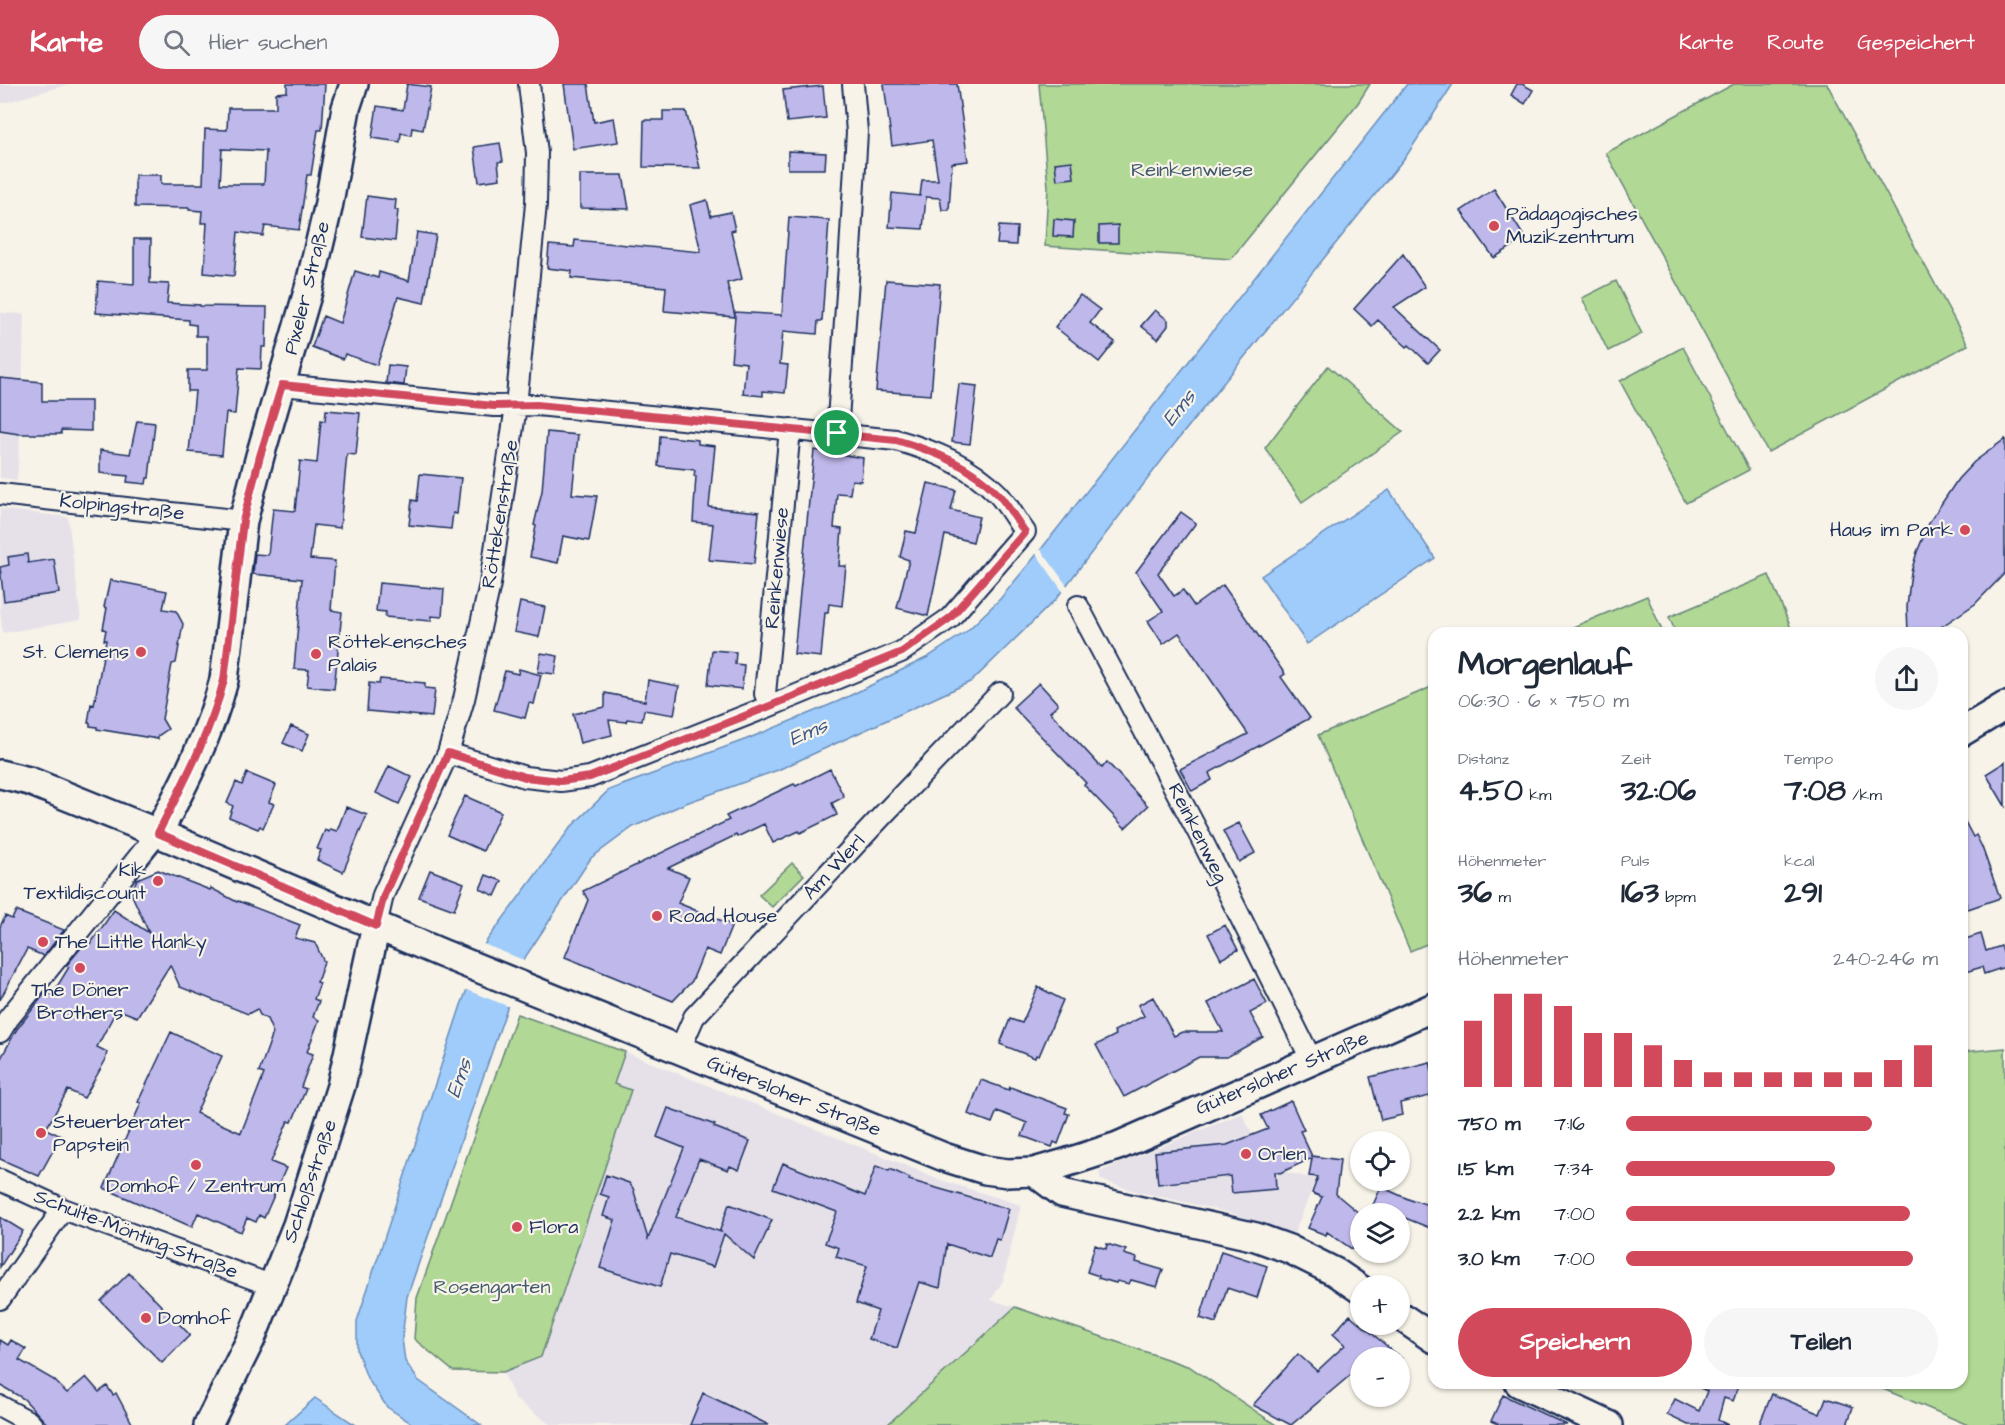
<!DOCTYPE html>
<html lang="de">
<head>
<meta charset="utf-8">
<style>
  body { margin:0; font-family:"Architects Daughter",sans-serif; background:#f6f6f7; color:#1f2937; height:100vh; display:flex; flex-direction:column; font-size:22px; white-space:nowrap }
  * { box-sizing:border-box; margin:0 }
  p { font-size:20px; color:#747a83 }
  .icon { flex:none; width:33px; height:33px; fill:none; stroke:currentColor; stroke-width:2; stroke-linecap:round; stroke-linejoin:round }
  .map { position:relative; flex:1; overflow:hidden }
  .drawer { position:absolute; left:1428px; top:543px; width:540px; height:762px; display:flex; flex-direction:column; background:#fff; border-radius:18px; box-shadow:0 2px 4px #0004 }
  .drawer>* { flex:none }
  .fabs { position:absolute; left:1350px; top:1047px; display:grid; gap:12px }
  .fabs a { display:grid; place-items:center; width:60px; height:60px; border-radius:50%; background:#fff; box-shadow:0 2px 4px #0004; font-size:30px }
  .pin { position:absolute; display:grid; place-items:center; width:51px; height:51px; color:#fff; margin:-26px; border:3px solid #fff; border-radius:50%; box-shadow:0 2px 6px #0007 }
  .round { display:grid; place-items:center; flex:none; width:63px; height:63px; border-radius:32px; background:#f6f6f7 }
  .summary { display:flex; align-items:center; justify-content:space-between; height:102px; padding:0 30px }
  h1 { font-size:33px; font-weight:700; line-height:45px }
  .stats { display:grid; grid-template-columns:repeat(3,1fr); gap:9px; height:102px; padding:6px 30px }
  .stats div { display:grid; align-content:center }
  .stats b { font-size:30px; font-weight:700 }
  .stats small { font-size:16px; font-weight:400 }
  .stats p { font-size:16px }
  .chart { height:168px; padding:12px 30px }
  .chart p { display:flex; justify-content:space-between }
  .chart svg { width:100%; height:108px; margin-top:6px; stroke:#d1495b; stroke-width:6 }
  .cta { display:flex; gap:12px; margin-top:auto; padding:12px 30px }
  .cta a { flex:1; height:69px; border-radius:36px; background:#d1495b; color:#fff; font-size:24px; font-weight:700; line-height:69px; text-align:center }
  .cta a+a { background:#f6f6f7; color:#1f2937 }
  ul { padding:0 30px; list-style:none; font-size:20px }
  li { display:grid; grid-template-columns:96px 72px 1fr; align-items:center; height:45px }
  li i { height:15px; border-radius:8px; background:#d1495b }
  header { display:flex; align-items:center; gap:36px; box-sizing:border-box; height:84px; padding:0 30px; background:#d1495b; color:#fff }
  header strong { font-size:28px }
  nav { display:flex; gap:33px; margin-inline-start:auto; font-size:21px }
  .search { width:420px; height:54px; background:#f6f6f7; display:flex; align-items:center; gap:15px; box-sizing:border-box; padding:0 21px; border-radius:33px; color:#747a83; font-size:22px }
  .map>svg:first-child { display:block }
  .built { fill:#e6e1e9 }
  .green { fill:#b1d894; stroke:#668479; stroke-width:1.5 }
  .water { fill:#9fccfa; stroke:#6a8dbc; stroke-width:1.5 }
  .pier { fill:#f7f3e8 }
  .building { fill:#bfb8ea; stroke:#1b2f5e; stroke-width:1.5; fill-rule:evenodd }
  .lines { fill:none; stroke-linecap:round; stroke-linejoin:round }
  .street-casing { stroke:#1b2f5e; stroke-width:24 }
  .secondary-casing { stroke:#1b2f5e; stroke-width:32 }
  .street { stroke:#f7f3e8; stroke-width:20 }
  .secondary { stroke:#f7f3e8; stroke-width:27 }
  .route-casing { stroke:#fff; stroke-width:12 }
  .route { stroke:#d1495b; stroke-width:8 }
  .poi-dot { fill:#d1495b; stroke:#f7f3e8; stroke-width:2 }
  .labels { text-anchor:middle; dominant-baseline:central; stroke-width:4.5; stroke-linejoin:round; paint-order:stroke }
  .park-label { font-size:20px; fill:#40596c; stroke:#f7f3e8 }
  .poi-label { font-size:20px; fill:#1b2f5e; stroke:#f7f3e8; text-anchor:start }
  .street-label { font-size:20px; fill:#1b2f5e; stroke:#f7f3e8 }
  .water-label { font-size:21px; font-style:italic; fill:#3c5685; stroke:#f7f3e8 }
</style>
</head>
<body>
<header>
<strong>Karte</strong>
<div class="search"><svg class="icon" aria-label="search" viewBox="0 0 24 24"><circle cx="10" cy="10" r="6"/><path d="M15 15l6 6"/></svg>Hier suchen</div>
<nav><a>Karte</a><a>Route</a><a>Gespeichert</a></nav>
</header>
<div class="map">
<svg width="2005" height="1341" viewBox="0 0 2005 1341">
  <rect width="100%" height="100%" fill="#f7f3e8"/>
  <filter id="ink" filterUnits="userSpaceOnUse"><feTurbulence type="fractalNoise" baseFrequency=".0167" numOctaves="2"/><feDisplacementMap in="SourceGraphic" scale="12" xChannelSelector="R" yChannelSelector="G"/><feConvolveMatrix kernelMatrix="1 2 1 2 8 2 1 2 1" color-interpolation-filters="sRGB"/></filter>
  <g filter="url(#ink)">
    <path class="built" d="M0,0H70L0,20Z
      M0,229L24,230L22,323L17,396L0,394Z
      M0,425L68,433L81,536L3,549L0,529Z
      M625,968L944,1097L1021,1121L1003,1197L991,1216L1015,1223L887,1341H551L515,1315L503,1288L541,1272L630,1006L614,1000Z
      M1242,1029L1268,1084L1316,1095L1294,1150L1223,1127L1131,1106L1101,1096L1099,1088Z"/>
    <path class="green" d="M1039,0H1370L1358,19L1231,175L1045,162L1048,103Z
      M1734,0H1827L1968,261L1768,368L1606,69Z
      M1616,197L1642,250L1608,267L1582,214Z
      M1683,263L1749,386L1686,419L1620,297Z
      M1328,282L1403,348L1302,418L1265,364Z
      M1769,491L1793,549H1676L1669,533Z
      M1647,512L1663,549H1559Z
      M1434,602V857L1410,867L1318,651Z
      M792,779L804,791L772,823L759,811Z
      M517,930L625,968L614,1000L631,1006L541,1273L503,1288L453,1287L414,1255L417,1214Z
      M2005,964V1341H1968L1869,1299H1962V968Z
      M1015,1223L1190,1283L1276,1341H887Z"/>
    <path class="water" d="M1407,0H1453L1407,71L1172,363L1056,515L972,597L778,686L686,719L633,743L591,774L524,875L407,1213L402,1254L405,1277L418,1296L481,1341H414L387,1323L367,1294L357,1267V1237L461,921L485,859L571,743L609,706L747,655L839,617L928,573L967,547L1000,515L1042,464Z
      M1389,406L1435,474L1307,560L1261,492Z
      M315,1314L351,1338L356,1341H285Z"/>
    <path class="pier" d="M1039,463L1068,503L1064,509L1035,468Z
      M481,859L526,877L510,923L464,905Z"/>
    <path class="building" d="M287,0H325L322,46H318L311,91H307L299,146L265,142L263,152L238,148L234,192L204,189L207,139H201L202,127L189,126V124L135,123V91H161V100H203L205,45L227,46L228,24H276V9L287,8ZM222,65L266,67L264,100H220Z
      M407,0L431,3L423,46L412,44L411,51L401,49L400,58L372,54L377,22L403,26Z
      M564,0H588L594,38L614,34L618,58L573,65Z
      M884,0H957L968,77L952,79L949,126H942L940,114L926,113L923,145L889,143L892,109L920,112L922,96H938L932,56L892,62Z
      M1517,0H1522L1533,6L1525,20L1511,11Z
      M823,2L826,34L787,38L783,6Z
      M663,27H686L700,84L643,83L644,36H663Z
      M500,59L503,77L498,78L500,95L479,98L474,63Z
      M788,67L826,69L825,85H788Z
      M1072,77L1074,94L1057,96L1055,79Z
      M580,91H623L629,125L580,124Z
      M1494,105L1525,154L1494,174L1461,127Z
      M367,112L396,116L395,126H398L395,157L362,153Z
      M707,116L711,132L731,128L735,146L731,147L742,195L727,199L735,232V228L782,231L789,133L829,136L822,237H818L817,250L783,247L780,280L788,281L785,309L763,307V312L743,310L746,279L731,277L735,233L664,227L666,203L571,194L572,187L547,184L549,161L574,163L575,156L701,168L690,121Z
      M1054,135L1074,137L1073,153L1053,152Z
      M1118,141V159H1099V142Z
      M999,142L1017,143L1016,161L997,160Z
      M417,148L436,151L424,219L398,213L386,255L377,281L345,270L343,275L312,263L323,232L340,239L355,187L378,194L379,188L409,197Z
      M134,155H151L150,199L169,200L167,219L200,221V222L267,223L266,263H262L261,285L239,284L235,330L226,329L222,371L189,368L195,307H188V286H207V252H196V241L189,240V236L96,229L98,197L134,200Z
      M1403,170L1425,203L1394,223L1440,266L1428,279L1409,261L1407,263L1378,236L1372,242L1354,225Z
      M886,196L940,200L931,311L876,307Z
      M1080,211L1100,226L1090,239L1115,258L1099,278L1055,243Z
      M1155,226L1168,236V242L1158,255L1141,242Z
      M388,281L406,283L404,301L386,299Z
      M0,294L42,298V317H91V347L61,346V350H19L0,347Z
      M959,300L977,302L970,360L952,358Z
      M326,326L360,329L356,371L347,370L340,444L314,441L310,475L335,477L331,526L342,528L334,605L307,602L309,586L294,585L302,495L253,490L255,470L268,471L273,425L295,427L300,377L317,379L321,336L325,337Z
      M137,337L155,339L149,394H147L146,400L127,398L128,392L100,389V366L130,370Z
      M547,348L578,351L572,410L597,412L589,457L563,452L558,479L530,473L536,442L534,441L542,407Z
      M660,352L698,356V360L715,362L709,423L759,428L754,480L709,476L713,440L693,438L696,392H694L695,386L658,382Z
      M2005,355V489L1975,520L1932,549H1908L1907,523L1911,488L1917,468L1930,437L1958,395L1974,378Z
      M814,366L863,374L861,397L852,396L850,410L837,409L834,444L842,445L839,482H846L842,522L829,520L828,529H825L821,573L794,570Z
      M420,390L461,394L457,430L453,429L451,445L409,441L412,416L417,417Z
      M928,399L956,406L951,426L979,433L973,458L945,451L928,532L897,524L909,476L900,473L906,447L916,449Z
      M1181,428L1196,439L1158,489L1174,512L1183,506L1194,522L1223,501L1285,590L1281,593L1310,634L1209,689L1212,696L1192,707L1180,685L1248,650L1179,549L1163,560L1148,537L1163,527L1136,488Z
      M27,470L28,479L54,475L59,509L4,517L0,483L9,481L8,473Z
      M110,496L167,507L163,525L176,527L183,540L176,579L172,580L162,635L168,645L158,652V655L97,645V643L90,642V639H88L91,620L94,621L106,556H104L106,546L103,545L107,524L104,523Z
      M379,499L444,505L442,533L431,532V537L385,533L386,528L376,527Z
      M520,518L545,523L539,553L514,548Z
      M712,566L736,568L735,580L744,581L742,605L708,601Z
      M541,569L558,572L555,590L538,588Z
      M519,585L541,591L534,620L529,619L525,634L494,626L505,587L518,590Z
      M380,595L425,599V604L435,605L432,633L367,627L369,599L379,600Z
      M648,596L679,602L674,631L644,626L642,637L627,635L626,638L609,636L612,651L580,659L573,630L605,623V609L645,617Z
      M1039,599L1058,620L1050,628L1102,684L1107,678L1148,722L1125,744L1084,701L1086,699L1013,623Z
      M291,642L309,650L302,667L283,659Z
      M2005,678V722L1986,690Z
      M389,682L412,693L399,720L376,709Z
      M830,685L844,713L832,719L837,731L800,749L799,747L773,759L764,740L737,753L736,751L668,784L689,793L678,819L732,841L720,871L705,865L692,897L673,917L565,873L588,816L583,807L729,736L726,732L794,700L796,702Z
      M247,689L276,701L269,718L274,720L263,744L260,742L258,745L229,733L233,722L227,719L236,698L242,701Z
      M465,712L501,728L483,767L447,751Z
      M346,723L367,731L343,788L317,776L321,766L317,765L325,746L329,748L330,745L337,747Z
      M1962,732L1973,753L1976,751L1982,763L2000,814L1968,825L1962,807Z
      M1239,739L1255,769L1239,778L1223,747Z
      M158,786L210,806L211,804L237,818L238,817L300,841L295,854L315,859L324,878L317,898L320,899L314,915L319,917L313,933L319,936L307,968L313,970L301,1003L306,1005L292,1038L288,1037L271,1078L286,1084L264,1134L259,1131L256,1138L247,1134L241,1148L198,1129L192,1143L104,1104L141,1019L138,1018L171,948L222,972L196,1029L241,1049L264,990L259,988L273,949L267,935L260,931L257,925L248,930L180,903L170,881L137,933L117,925L97,963L107,968L105,977L84,1014L68,1006L46,1045L61,1052L39,1092L0,1075V976L17,945L46,908L52,911L69,883L66,882L85,859L89,862L114,826L149,849L131,809L137,795Z
      M430,786L464,799L454,826L419,813Z
      M486,791L502,797L495,812L480,805Z
      M16,827L64,846L44,872L27,865L0,916V843L5,832L12,835Z
      M1225,841L1238,866L1221,875L1208,850Z
      M1981,850L1986,867L2001,862L2005,874V883L1984,890L1982,883L1962,889V856Z
      M1254,895L1267,920L1250,929L1263,953L1227,973H1199L1124,1013L1096,961L1116,951L1114,947L1144,932L1138,921L1153,913L1174,952L1182,948H1223L1208,919Z
      M1038,903L1063,916L1039,972L1036,971L1035,974L1000,960L1010,935L1022,939Z
      M1430,978L1434,995V1011L1400,1019L1402,1031L1381,1036L1370,993Z
      M981,996L1009,1006L1010,1003L1067,1024L1065,1029L1069,1030L1058,1060L1054,1058L1052,1063L1022,1052L1027,1039L997,1027L992,1039L968,1030Z
      M1291,1017L1304,1046L1300,1047L1312,1072L1340,1076L1336,1110L1360,1130V1145L1352,1165L1327,1148L1326,1151L1308,1144L1322,1113L1312,1109L1318,1093L1309,1092L1312,1074L1280,1089L1275,1088L1276,1105L1232,1109L1230,1092L1158,1100L1155,1068L1227,1061L1268,1045L1261,1031Z
      M668,1024L715,1041L714,1043L750,1057L739,1086L730,1082L728,1086L699,1075L676,1133L721,1148L720,1146L729,1120L772,1136L754,1176L724,1150L713,1183L670,1170L660,1203L600,1184L615,1136L603,1132L609,1113L600,1110L606,1091L629,1099L633,1104L648,1155L684,1064L657,1053Z
      M783,1079L865,1112L876,1082L889,1087L890,1085L910,1094L909,1096L1009,1125L1000,1156L996,1155L990,1174L947,1160L940,1204L919,1198L897,1264L869,1255L878,1227L856,1219L867,1182L836,1173L839,1164L825,1159L837,1128L773,1104Z
      M1381,1103L1413,1117L1414,1116L1434,1123V1133L1430,1144L1400,1132V1130H1369Z
      M0,1133L23,1147L0,1183Z
      M1107,1160L1126,1166L1124,1170L1137,1174L1136,1178L1163,1186L1157,1203L1131,1196L1129,1200L1117,1197L1116,1199L1098,1194L1099,1192L1087,1188L1095,1161L1106,1165Z
      M1221,1167L1267,1182L1257,1214L1227,1204L1216,1239L1200,1234Z
      M129,1189L190,1251L162,1279L101,1217Z
      M1350,1231L1401,1274H1360V1283L1291,1341L1253,1321L1298,1270L1317,1287L1345,1261L1333,1250Z
      M0,1256L8,1261L11,1256L26,1265L19,1276L54,1296L67,1309L86,1293L99,1308L107,1302L113,1311L116,1309L133,1341H48L24,1315L0,1301Z
      M1689,1299H1740L1733,1317L1724,1314L1718,1336L1728,1341H1688L1667,1331L1675,1315L1699,1327L1707,1307Z
      M703,1309L769,1341H690Z
      M1772,1310L1820,1330L1826,1314L1853,1323L1847,1341H1759Z
      M1503,1311L1567,1341H1500L1491,1337Z"/>
    <g class="lines">
      <defs>
        <path id="street" d="M282,301L494,322L537,321L896,356C934,367 970,381 998,410C1008,421 1016,436 1025,448L950,534L901,568L770,622L590,693L561,697L525,693L448,669
          M837,349L850,167L857,48L853,0
          M0,410L243,437
          M1078,522L1200,752L1312,977
          M770,622L765,610L790,345
          M376,842L383,811L448,669L464,615L490,500L516,322L536,120L537,69L529,0
          M0,948L8,935L158,749
          M680,965L694,933L882,732L1000,609
          M0,1096L63,1125L273,1202
          M0,1215L63,1125
          M0,1322L28,1337L32,1341"/>
        <path id="secondary" d="M1962,648L2005,622
          M0,690L29,697L158,749L441,869L944,1073L985,1086L1008,1089L1034,1088L1062,1080L1118,1062L1434,923
          M158,749C184,700 210,650 224,596L243,437L260,372L309,204L328,124L346,24L354,0
          M1034,1088L1062,1109L1256,1153L1289,1165L1335,1188L1360,1205
          M1400,1232L1434,1255
          M1519,1299L1609,1341
          M208,1341L251,1255L297,1141L341,1002L376,842"/>
      </defs>
      <use href="#street" class="street-casing"/>
      <use href="#secondary" class="secondary-casing"/>
      <use href="#street" class="street"/>
      <use href="#secondary" class="secondary"/>
    </g>
  </g>
  <g class="lines" filter="url(#ink)">
    <defs>
      <path id="route" d="M282,301L494,322L537,321L896,356C934,367 970,381 998,410C1008,421 1016,436 1025,448L950,534L902,568L770,622L590,693L561,697L525,693L448,669L384,811L376,842L158,749C183,700 210,650 224,596L243,437L260,372Z"/>
    </defs>
    <use href="#route" class="route-casing"/>
    <use href="#route" class="route"/>
  </g>
  <g class="poi-dot">
    <circle cx="1494" cy="142" r="6"/>
    <circle cx="1965" cy="446" r="6"/>
    <circle cx="141" cy="568" r="6"/>
    <circle cx="316" cy="570" r="6"/>
    <circle cx="158" cy="797" r="6"/>
    <circle cx="657" cy="832" r="6"/>
    <circle cx="43" cy="858" r="6"/>
    <circle cx="80" cy="884" r="6"/>
    <circle cx="41" cy="1049" r="6"/>
    <circle cx="1246" cy="1070" r="6"/>
    <circle cx="196" cy="1081" r="6"/>
    <circle cx="517" cy="1143" r="6"/>
    <circle cx="146" cy="1234" r="6"/>
  </g>
  <g class="labels">
    <g class="park-label">
      <text x="1192" y="86">Reinkenwiese</text>
      <text x="492" y="1203">Rosengarten</text>
    </g>
    <g class="poi-label">
      <text x="1506" y="130">Pädagogisches<tspan x="1506" dy="23">Muzikzentrum</tspan></text>
      <text x="1953" y="446" text-anchor="end">Haus im Park</text>
      <text x="328" y="558">Röttekensches<tspan x="328" dy="23">Palais</tspan></text>
      <text x="129" y="568" text-anchor="end">St. Clemens</text>
      <text x="146" y="786" text-anchor="end">Kik<tspan x="146" dy="23">Textildiscount</tspan></text>
      <text x="669" y="832">Road House</text>
      <text x="55" y="858">The Little Hanky</text>
      <text x="80" y="906" text-anchor="middle">The Döner<tspan x="80" dy="23">Brothers</tspan></text>
      <text x="53" y="1038">Steuerberater<tspan x="53" dy="23">Papstein</tspan></text>
      <text x="1258" y="1070">Orlen</text>
      <text x="196" y="1102" text-anchor="middle">Domhof / Zentrum</text>
      <text x="529" y="1143">Flora</text>
      <text x="158" y="1234">Domhof</text>
    </g>
    <g class="street-label">
      <text transform="translate(307 204) rotate(-76)">Pixeler Straße</text>
      <text transform="translate(122 423) rotate(6)">Kolpingstraße</text>
      <text transform="translate(500 430) rotate(-81)">Röttekenstraße</text>
      <text transform="translate(777 484) rotate(-85)">Reinkenwiese</text>
      <text transform="translate(1198 749) rotate(63)">Reinkenweg</text>
      <text transform="translate(834 783) rotate(-47)">Am Werl</text>
      <text transform="translate(1282 989) rotate(-23)">Gütersloher Straße</text>
      <text transform="translate(794 1012) rotate(22)">Gütersloher Straße</text>
      <text transform="translate(310 1097) rotate(-71)">Schloßstraße</text>
      <text transform="translate(136 1150) rotate(21)">Schulte-Mönting-Straße</text>
    </g>
    <g class="water-label">
      <text transform="translate(1179 324) rotate(-51)">Ems</text>
      <text transform="translate(808 648) rotate(-23)">Ems</text>
      <text transform="translate(459 994) rotate(-70)">Ems</text>
    </g>
  </g>
</svg>
<div class="fabs">
<a><svg class="icon" aria-label="locate" viewBox="0 0 24 24"><circle cx="12" cy="12" r="6"/><path d="M12 2v4M12 18v4M2 12h4M18 12h4"/></svg></a>
<a><svg class="icon" aria-label="layers" viewBox="0 0 24 24"><path d="M12 4l9 5-9 5-9-5zM3 14l9 5 9-5"/></svg></a>
<a>+</a>
<a>−</a>
</div>
<div class="pin" style="left:837px;top:349px;background:#1e9e55"><svg class="icon" aria-label="arrive" viewBox="0 0 24 24"><path d="M6 21V4h12l-3 4 3 4H6"/></svg></div>
<section class="drawer">
<div class="summary"><div><h1>Morgenlauf</h1><p>06:30 · 6 × 750 m</p></div><a class="round"><svg class="icon" aria-label="share" viewBox="0 0 24 24"><path d="M12 15V3M7 8l5-5 5 5M5 13v7h14v-7"/></svg></a></div>
<div class="stats">
<div><p>Distanz</p><b>4.50<small> km</small></b></div>
<div><p>Zeit</p><b>32:06</b></div>
<div><p>Tempo</p><b>7:08<small> /km</small></b></div>
</div>
<div class="stats">
<div><p>Höhenmeter</p><b>36<small> m</small></b></div>
<div><p>Puls</p><b>163<small> bpm</small></b></div>
<div><p>kcal</p><b>291</b></div>
</div>
<div class="chart"><p><span>Höhenmeter</span>240–246 m</p>
<svg viewBox="0 0 160 44" preserveAspectRatio="none"><path d="M5 44V17M15 44V6M25 44V6M35 44V11M45 44V22M55 44V22M65 44V27M75 44V33M85 44V38M95 44V38M105 44V38M115 44V38M125 44V38M135 44V38M145 44V33M155 44V27"/></svg>
</div>
<ul>
<li><b>750 m</b>7:16<i style="width:79%"></i></li>
<li><b>1.5 km</b>7:34<i style="width:67%"></i></li>
<li><b>2.2 km</b>7:00<i style="width:91%"></i></li>
<li><b>3.0 km</b>7:00<i style="width:92%"></i></li>
</ul>
<div class="cta"><a>Speichern</a><a>Teilen</a></div>
</section>
</div>
</body>
</html>
